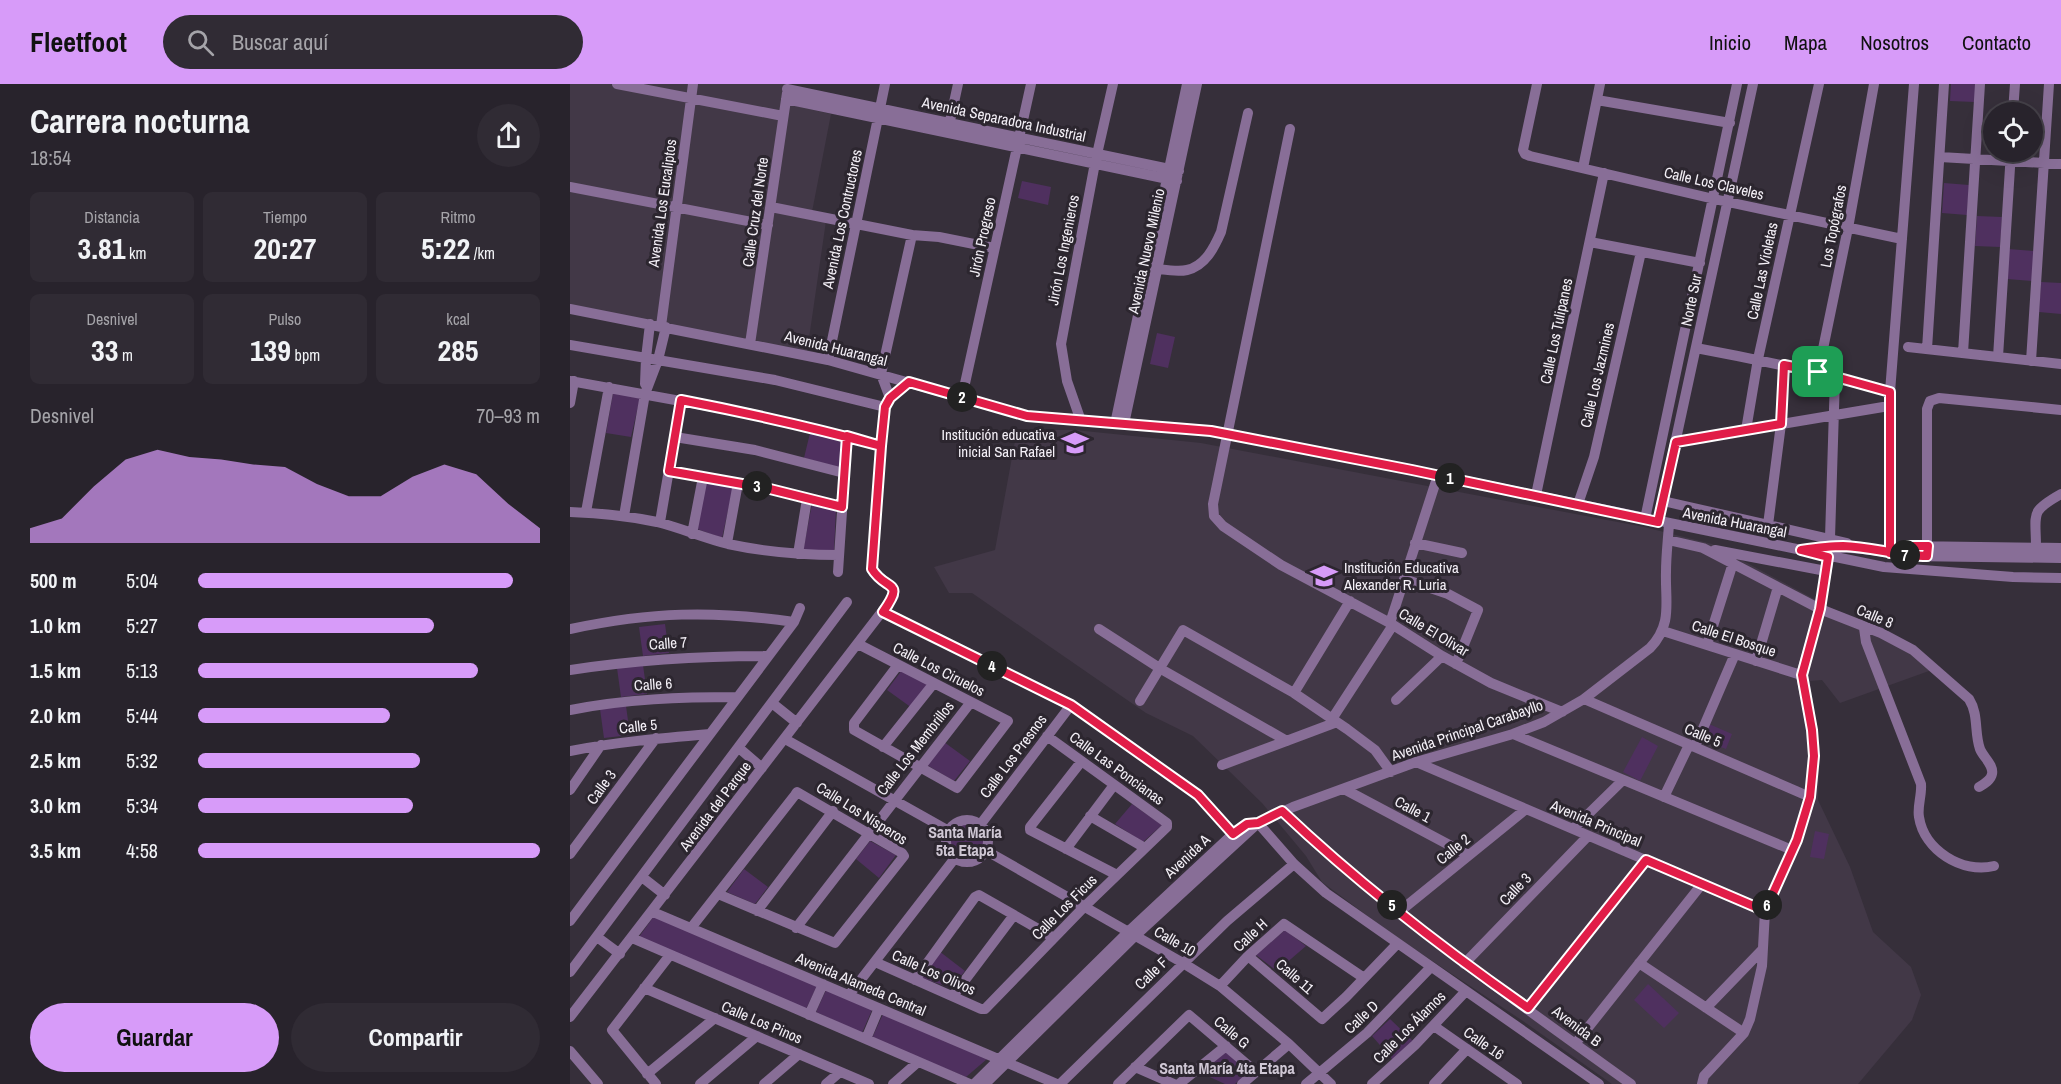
<!DOCTYPE html>
<html lang="es">
<head>
<meta charset="utf-8">
<style>
  body { margin:0; font-family:"Archivo Narrow",sans-serif; background:#302b34; color:#f1f3f6; height:100vh; display:flex; flex-direction:column; font-size:22px; white-space:nowrap }
  * { box-sizing:border-box; margin:0 }
  p { font-size:20px; color:#a5a4a9 }
  .icon { flex:none; width:33px; height:33px; fill:none; stroke:currentColor; stroke-width:2; stroke-linecap:round; stroke-linejoin:round }
  .map { position:relative; flex:1; overflow:hidden }
  .side { display:flex; flex-direction:column; background:#28232c; width:570px }
  .side>* { flex:none }
  .tools { position:absolute; left:1413px; top:18px; display:grid; gap:12px }
  .tools a { display:grid; place-items:center; width:60px; height:60px; border-radius:50%; background:#28232c; box-shadow:0 6px 24px #0002,0 0 0 2px #444048; font-size:30px }
  .pin { position:absolute; display:grid; place-items:center; width:51px; height:51px; color:#fff; margin:-26px; border-radius:12px; box-shadow:0 3px 9px #0006 }
  .km { position:absolute; width:30px; height:30px; margin:-15px; border-radius:50%; background:#222; color:#fff; font-size:16px; line-height:30px; text-align:center }
  .round { display:grid; place-items:center; flex:none; width:63px; height:63px; border-radius:32px; background:#302b34 }
  .headline { display:flex; align-items:center; justify-content:space-between; height:102px; padding:0 30px }
  h1 { font-size:33px; font-weight:700; line-height:45px }
  .metrics { display:grid; grid-template-columns:repeat(3,1fr); gap:9px; height:102px; padding:6px 30px }
  .metrics div { display:grid; align-content:center; border-radius:9px; background:#302b34; text-align:center }
  .metrics b { font-size:30px; font-weight:700 }
  .metrics small { font-size:16px; font-weight:400 }
  .metrics p { font-size:16px }
  .chart { height:168px; padding:12px 30px }
  .chart p { display:flex; justify-content:space-between }
  .chart svg { width:100%; height:108px; margin-top:6px; fill:#d79bf9; opacity:.7 }
  .primary-button { display:flex; gap:12px; margin-top:auto; padding:12px 30px }
  .primary-button a { flex:1; height:69px; border-radius:36px; background:#d79bf9; color:#111; font-size:24px; font-weight:700; line-height:69px; text-align:center }
  .primary-button a+a { background:#302b34; color:#f1f3f6 }
  ul { padding:0 30px; list-style:none; font-size:20px }
  li { display:grid; grid-template-columns:96px 72px 1fr; align-items:center; height:45px }
  li i { height:15px; border-radius:8px; background:#d79bf9 }
  header { display:flex; align-items:center; gap:36px; box-sizing:border-box; height:84px; padding:0 30px; background:#d79bf9; color:#111 }
  header strong { font-size:28px }
  nav { display:flex; gap:33px; margin-inline-start:auto; font-size:21px }
  .search { width:420px; height:54px; background:#302b34; display:flex; align-items:center; gap:15px; box-sizing:border-box; padding:0 21px; border-radius:33px; color:#a5a4a9; font-size:22px }
  main { display:flex; flex:1; min-height:0 }
  .map>svg:first-child { display:block }
  .built { fill:#423847 }
  .green { fill:#4f305f }
  .lines { fill:none; stroke-linecap:round; stroke-linejoin:round }
  .minor { stroke:#886e97; stroke-width:10 }
  .route-casing { stroke:#fff; stroke-width:12 }
  .route { stroke:#e11d48; stroke-width:8 }
  .labels { text-anchor:middle; dominant-baseline:central; stroke-width:6; stroke-linejoin:round; paint-order:stroke }
  .street-label { font-size:15px; fill:#f4f0f7; stroke:#2c262f }
  .poi-label { font-size:15px; fill:#f4f0f7; stroke:#2c262f; text-anchor:end }
  .neighbourhood-label { font-size:16px; font-weight:bold; fill:#cfc7d4; stroke:#2c262f }
</style>
</head>
<body>
<header>
<strong>Fleetfoot</strong>
<div class="search"><svg class="icon" aria-label="search" viewBox="0 0 24 24"><circle cx="10" cy="10" r="6"/><path d="M15 15l6 6"/></svg>Buscar aquí</div>
<nav><a>Inicio</a><a>Mapa</a><a>Nosotros</a><a>Contacto</a></nav>
</header>
<main>
<section class="side">
<div class="headline"><div><h1>Carrera nocturna</h1><p>18:54</p></div><a class="round"><svg class="icon" aria-label="share" viewBox="0 0 24 24"><path d="M12 15V3M7 8l5-5 5 5M5 13v7h14v-7"/></svg></a></div>
<div class="metrics">
<div><p>Distancia</p><b>3.81<small> km</small></b></div>
<div><p>Tiempo</p><b>20:27</b></div>
<div><p>Ritmo</p><b>5:22<small> /km</small></b></div>
</div>
<div class="metrics">
<div><p>Desnivel</p><b>33<small> m</small></b></div>
<div><p>Pulso</p><b>139<small> bpm</small></b></div>
<div><p>kcal</p><b>285</b></div>
</div>
<div class="chart"><p><span>Desnivel</span>70–93 m</p>
<svg viewBox="0 0 160 44" preserveAspectRatio="none"><path d="M0 44V38L10 34L20 21L30 10L40 6L50 9L60 10L70 12L80 13L90 20L100 25L110 25L120 17L130 12L140 16L150 28L160 38V44z"/></svg>
</div>
<ul>
<li><b>500 m</b>5:04<i style="width:92%"></i></li>
<li><b>1.0 km</b>5:27<i style="width:69%"></i></li>
<li><b>1.5 km</b>5:13<i style="width:82%"></i></li>
<li><b>2.0 km</b>5:44<i style="width:56%"></i></li>
<li><b>2.5 km</b>5:32<i style="width:65%"></i></li>
<li><b>3.0 km</b>5:34<i style="width:63%"></i></li>
<li><b>3.5 km</b>4:58<i style="width:100%"></i></li>
</ul>
<div class="primary-button"><a>Guardar</a><a>Compartir</a></div>
</section>
<div class="map">
<svg width="1491" height="1000" viewBox="0 0 1491 1000">
  <rect width="100%" height="100%" fill="#362f3a"/>
  <path class="built" d="M0,0H215L213,19L261,30L241,133L256,137L236,275L0,229Z
    M447,346H505L631,359L1074,443L1142,460L1370,583L1270,619L1252,596L1240,597L1250,665L1248,716L1280,783L1303,848L1341,883L1351,911L1342,936L1288,1000H1042L953,937L823,851L752,798L736,772L692,719L623,652L576,629L402,509H379L364,483L425,466Z"/>
  <path class="green" d="M1381,0H1406L1405,18L1380,17Z
    M452,97L481,103L478,121L448,114Z
    M1374,99L1399,101L1397,131L1372,129Z
    M1407,132L1432,133L1430,163L1405,162Z
    M1438,165L1464,167L1462,197L1437,195Z
    M1471,198L1491,199V230L1469,228Z
    M587,249L605,253L598,284L580,280Z
    M43,309L70,314L61,353L36,349Z
    M240,349L272,358V384L234,374Z
    M135,398L163,404L152,454L127,445Z
    M242,420L266,426L264,467H233Z
    M95,540L99,569L73,572L69,543Z
    M73,581L77,610L51,613L47,584Z
    M332,586L362,599L342,624L317,606Z
    M56,622L60,651L34,654L30,625Z
    M1139,640L1162,650L1156,665L1132,656Z
    M1072,653L1088,662L1070,697L1053,688Z
    M374,658L400,677L384,697L357,681Z
    M562,720L592,741L573,758L545,740Z
    M380 757a17 17 0 1 1 34 0a17 17 0 1 1-34 0Z
    M1245,747L1259,750L1254,775L1240,773Z
    M300,757L326,771L309,794L286,775Z
    M174,785L198,803L185,820L157,808Z
    M84,832L247,902L236,925L69,853Z
    M715,846L736,862L707,887L686,871Z
    M369,867L395,887L380,904L350,893Z
    M1078,900L1109,929L1094,944L1064,916Z
    M256,906L302,926L292,949L246,928Z
    M313,930L417,975L396,993L302,954Z
    M820,935L843,957L823,976L802,952Z
    M656,968L678,988L665,1000H655L631,989Z"/>
  <g class="lines">
    <path class="minor" d="M47,0L213,32
      M967,0L953,66L955,70L960,72L1144,115L1332,155
      M217,5L609,87
      M216,15L607,97
      M1027,16L1160,39
      M1443,28L1445,0
      M720,45L643,420L644,432L653,442L711,481L820,539L872,572L921,599L992,628
      M378,46L388,0
      M1370,73L1491,80
      M1013,84L1030,0
      M0,103L198,141
      M201,123L342,151L369,153L424,164
      M1020,158L1130,179
      M588,185C596,186 608,188 617,186C635,182 644,164 651,148L678,29
      M0,225L258,276L457,332L641,347L842,386L1314,483L1443,493L1491,494
      M80,240L76,274L205,296L315,323
      M91,242L123,0
      M180,260L217,9
      M0,261L76,274L75,300
      M1338,263L1491,280
      M1126,264C1191,276 1255,290 1320,308
      M1357,265L1374,0
      M1393,269L1410,0
      M1428,273L1441,68
      M258,276L315,0
      M1461,277L1479,0
      M1248,289L1278,144L1304,0
      M0,297L182,330L311,362
      M339,298L320,314L311,290L342,151
      M392,313L461,0
      M0,319L4,297
      M511,337L497,297L491,260L525,79L543,0
      M545,340L617,0
      M554,340L627,0
      M1176,346L1188,275L1249,0
      M105,353L185,366L274,389
      M1105,358L1319,322
      M99,387L200,405L272,423
      M966,411L1034,89
      M1093,417L1277,459
      M1008,420L1024,373L1071,168
      M0,428C29,429 59,432 87,438C111,444 134,454 158,460C195,468 231,471 269,471
      M16,428L39,303
      M54,432L75,310L88,276L96,243
      M1075,435L1167,0
      M90,438L111,316
      M1088,438L1183,0
      M1198,441L1211,340L1214,281
      M122,450L133,393
      M1260,454L1265,293
      M1098,456L1133,464L1250,525L1311,549L1343,566L1399,615C1409,631 1404,648 1410,665C1413,673 1424,681 1422,690C1421,696 1414,700 1409,703
      M157,459L168,399
      M845,459L892,469
      M1466,463C1466,429 1459,428 1491,410
      M1237,465C1264,462 1288,463 1315,468C1323,469 1329,468 1338,472L1491,474
      M1145,466L1256,487
      M1329,468L1337,462L1491,464
      M1320,469V308L1344,0
      M228,470L237,415
      M1357,472V325L1360,317L1369,314L1491,326
      M268,488L277,352
      M834,495L878,510L908,526L886,580
      M313,528L501,621L628,711L663,750
      M820,539L868,391
      M1294,544L1296,558L1351,700C1352,711 1347,723 1349,733C1354,766 1392,790 1424,782
      M0,545C81,528 142,526 224,538
      M529,545L591,585L717,657
      M1093,547L1231,591
      M288,560L438,637L387,704L284,646V639L328,581
      M1137,561L1163,479
      M1186,577L1208,503
      M0,586C66,576 131,572 198,572
      M724,609L780,517
      M1014,615L1240,713
      M826,616L872,572
      M570,617L613,546L724,609L777,645L805,666L821,688
      M202,619L227,639
      M0,626C56,615 111,613 168,613
      M762,635L823,541
      M943,650L1222,766
      M215,655L379,747
      M313,663L364,599
      M1125,663L1165,570
      M169,664L192,684
      M0,667C46,658 93,654 140,650
      M511,678L460,743V746L547,791
      M846,678L1195,827
      M652,681L767,638
      M774,705L898,771
      M0,706L31,661
      M1094,713L1119,661
      M712,727C820,829 941,914 1061,1000
      M520,732L575,764
      M376 757a21 21 0 1 1 42 0a21 21 0 1 1-42 0Z
      M688,739L724,780L756,809L1029,1000
      M410,741L501,621
      M1003,745L1053,696
      M496,765L544,701
      M415,766L613,879L650,902L719,960L761,1000
      M0,770L86,654
      M72,793L95,811
      M187,827L263,727
      M83,828L487,1000
      M829,828L956,725
      M0,837L224,538L230,524
      M121,844L225,711L227,708L332,769L334,772L265,859L148,810
      M226,844L401,618
      M27,853L50,870
      M62,854L400,1000
      M678,872L752,935L776,913L827,860
      M305,878L411,925H415L514,823L597,743V739L477,652
      M1069,879L1174,949
      M894,880L1018,752
      M0,888L277,518
      M345,896L405,813L409,811L484,854
      M650,902L678,872L714,840L794,894
      M74,904L299,1000
      M279,911L385,774
      M383,912L444,831
      M958,924L1076,776
      M1136,924L1192,866
      M239,931L253,900
      M0,933L324,512C323,498 309,496 302,485L311,362L315,323L320,314
      M864,942L947,1000
      M296,955L309,924
      M1005,960L1132,800
      M0,967L28,1000
      M565,983L604,1000
      M77,990L145,934
      M86,1000L42,946L100,871
      M130,1000L187,952
      M194,1000L229,970
      M256,1000L270,988
      M323,1000L348,978
      M404,1000L558,848L663,750L677,740L688,739L723,723L846,678L943,650L974,638L1014,615L1080,564C1103,540 1095,518 1096,488C1096,472 1098,456 1099,440
      M415,1000L565,852L688,739
      M490,1000L657,837L724,780
      M548,1000L619,931L686,988
      M609,1000L656,962
      M672,1000L719,960
      M736,1000L797,949L861,883
      M802,1000L845,961L896,907
      M864,1000L897,965
      M1132,1000L1134,992L1174,949L1180,935L1192,882L1195,827L1227,756L1240,713L1244,672L1242,646L1231,591L1250,525L1259,473"/>
  </g>
  <g class="lines">
    <defs>
      <path id="route" d="M1248,288L1214,281L1211,340L1106,358L1088,438L842,386L641,347L457,332L339,298L320,314L315,323L311,362C245,344 178,329 111,316L99,387L200,405L272,423L277,352L311,362L302,485C316,508 336,495 313,528L501,621L628,711L663,750L677,740L688,739L712,727C788,799 872,864 958,924L1076,776L1195,827L1227,756L1240,713L1244,672L1242,646L1232,591L1250,525L1258,473L1231,466C1245,464 1259,462 1273,462C1302,463 1329,472 1357,472L1358,462H1337L1329,468L1320,469V308L1248,288"/>
    </defs>
    <use href="#route" class="route-casing"/>
    <use href="#route" class="route"/>
  </g>
  <defs>
    <symbol id="school-bare" viewBox="-9 -9 18 18"><path d="M0-5L7-2L0 1L-7-2ZM-4 1L0 2.5L4 1V4Q0 6-4 4Z" fill="#d79bf9" stroke="#2c262f" stroke-width="2.5" paint-order="stroke"/></symbol>
  </defs>
  <g fill-rule="evenodd">
    <use href="#school-bare" x="486" y="340" width="38" height="38"/>
    <use href="#school-bare" x="735" y="473" width="38" height="38"/>
  </g>
  <g class="labels">
    <g class="street-label">
      <text transform="translate(434 35) rotate(12)">Avenida Separadora Industrial</text>
      <text transform="translate(1144 99) rotate(13)">Calle Los Claveles</text>
      <text transform="translate(92 119) rotate(-82)">Avenida Los Eucaliptos</text>
      <text transform="translate(185 128) rotate(-82)">Calle Cruz del Norte</text>
      <text transform="translate(272 135) rotate(-78)">Avenida Los Contructores</text>
      <text transform="translate(1263 142) rotate(-79)">Los Topógrafos</text>
      <text transform="translate(412 153) rotate(-78)">Jirón Progreso</text>
      <text transform="translate(493 166) rotate(-79)">Jirón Los Ingenieros</text>
      <text transform="translate(576 167) rotate(-78)">Avenida Nuevo Milenio</text>
      <text transform="translate(1192 187) rotate(-78)">Calle Las Violetas</text>
      <text transform="translate(1121 216) rotate(-78)">Norte Sur</text>
      <text transform="translate(986 247) rotate(-78)">Calle Los Tulipanes</text>
      <text transform="translate(266 264) rotate(14)">Avenida Huarangal</text>
      <text transform="translate(1027 291) rotate(-77)">Calle Los Jazmines</text>
      <text transform="translate(1165 438) rotate(11)">Avenida Huarangal</text>
      <text transform="translate(1305 532) rotate(23)">Calle 8</text>
      <text transform="translate(864 548) rotate(31)">Calle El Olivar</text>
      <text transform="translate(1164 554) rotate(18)">Calle El Bosque</text>
      <text transform="translate(98 559) rotate(-4)">Calle 7</text>
      <text transform="translate(369 585) rotate(27)">Calle Los Ciruelos</text>
      <text transform="translate(83 600) rotate(-4)">Calle 6</text>
      <text transform="translate(68 642) rotate(-6)">Calle 5</text>
      <text transform="translate(897 646) rotate(-19)">Avenida Principal Carabayllo</text>
      <text transform="translate(1133 651) rotate(23)">Calle 5</text>
      <text transform="translate(345 664) rotate(-52)">Calle Los Membrillos</text>
      <text transform="translate(443 672) rotate(-53)">Calle Los Presnos</text>
      <text transform="translate(547 684) rotate(36)">Calle Las Poncianas</text>
      <text transform="translate(31 703) rotate(-54)">Calle 3</text>
      <text transform="translate(145 722) rotate(-53)">Avenida del Parque</text>
      <text transform="translate(843 725) rotate(28)">Calle 1</text>
      <text transform="translate(292 729) rotate(32)">Calle Los Nísperos</text>
      <text transform="translate(1026 739) rotate(23)">Avenida Principal</text>
      <text transform="translate(883 765) rotate(-39)">Calle 2</text>
      <text transform="translate(617 772) rotate(-43)">Avenida A</text>
      <text transform="translate(945 805) rotate(-46)">Calle 3</text>
      <text transform="translate(494 823) rotate(-45)">Calle Los Ficus</text>
      <text transform="translate(680 851) rotate(-43)">Calle H</text>
      <text transform="translate(605 857) rotate(30)">Calle 10</text>
      <text transform="translate(364 888) rotate(24)">Calle Los Olivos</text>
      <text transform="translate(581 889) rotate(-44)">Calle F</text>
      <text transform="translate(725 892) rotate(41)">Calle 11</text>
      <text transform="translate(291 900) rotate(23)">Avenida Alameda Central</text>
      <text transform="translate(791 933) rotate(-43)">Calle D</text>
      <text transform="translate(192 938) rotate(23)">Calle Los Pinos</text>
      <text transform="translate(1007 942) rotate(37)">Avenida B</text>
      <text transform="translate(839 943) rotate(-45)">Calle Los Álamos</text>
      <text transform="translate(662 948) rotate(40)">Calle G</text>
      <text transform="translate(914 959) rotate(35)">Calle 16</text>
    </g>
    <g class="poi-label">
      <text x="485" y="350">Institución educativa<tspan x="485" dy="17">inicial San Rafael</tspan></text>
      <text x="774" y="483" text-anchor="start">Institución Educativa<tspan x="774" dy="17">Alexander R. Luria</tspan></text>
    </g>
    <g class="neighbourhood-label">
      <text x="395" y="748">Santa María<tspan x="395" dy="18">5ta Etapa</tspan></text>
      <text x="657" y="984">Santa María 4ta Etapa</text>
    </g>
  </g>
</svg>
<div class="tools">
<a><svg class="icon" aria-label="locate" viewBox="0 0 24 24"><circle cx="12" cy="12" r="6"/><path d="M12 2v4M12 18v4M2 12h4M18 12h4"/></svg></a>
</div>
<div class="pin" style="left:1248px;top:288px;background:#1e9e55"><svg class="icon" aria-label="arrive" viewBox="0 0 24 24"><path d="M6 21V4h12l-3 4 3 4H6"/></svg></div>
<b class="km" style="left:880px;top:394px">1</b>
<b class="km" style="left:392px;top:313px">2</b>
<b class="km" style="left:187px;top:402px">3</b>
<b class="km" style="left:422px;top:582px">4</b>
<b class="km" style="left:822px;top:821px">5</b>
<b class="km" style="left:1197px;top:821px">6</b>
<b class="km" style="left:1335px;top:471px">7</b>
</div>
</main>
</body>
</html>
